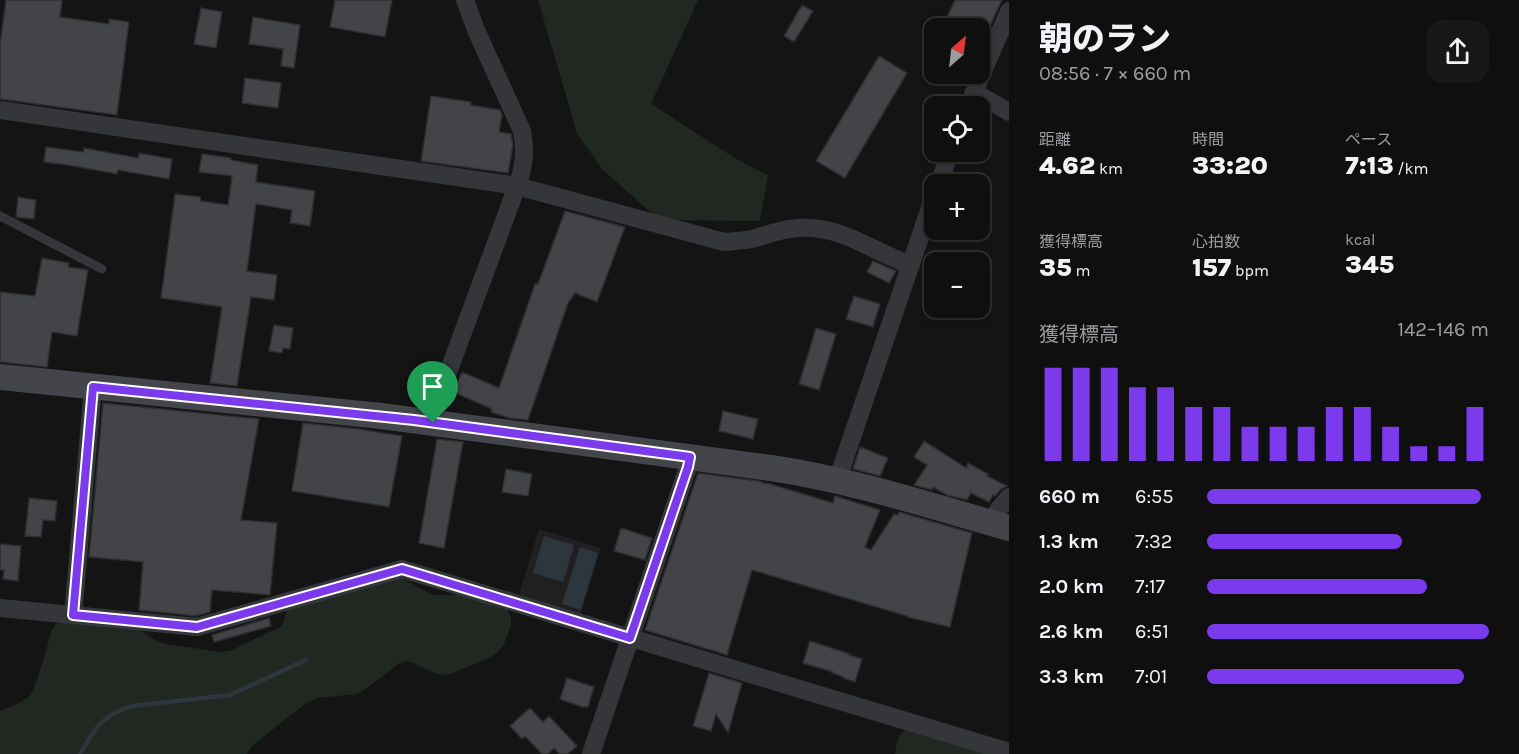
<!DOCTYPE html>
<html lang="ja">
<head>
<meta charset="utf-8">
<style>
  body { margin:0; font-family:Karla,"Noto Sans JP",sans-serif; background:#181819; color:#f1f3f6; height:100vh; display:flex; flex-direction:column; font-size:22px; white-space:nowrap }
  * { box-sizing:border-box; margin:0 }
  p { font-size:20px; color:#9b9c9f }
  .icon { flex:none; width:33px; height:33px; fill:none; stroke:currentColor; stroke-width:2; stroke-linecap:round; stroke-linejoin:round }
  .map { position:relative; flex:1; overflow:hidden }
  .details { display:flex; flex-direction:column; background:#0f0f10; width:510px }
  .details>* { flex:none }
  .needle { width:39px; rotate:28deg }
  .controls { position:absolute; left:924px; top:18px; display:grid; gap:12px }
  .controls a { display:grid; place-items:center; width:66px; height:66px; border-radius:12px; background:#0f0f10; box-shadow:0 3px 9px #0003,0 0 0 2px #2f2f30; font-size:30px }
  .pin { position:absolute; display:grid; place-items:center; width:51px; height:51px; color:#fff; margin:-62px -26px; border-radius:50% 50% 50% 0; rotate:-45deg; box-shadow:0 0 6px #0007 }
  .pin .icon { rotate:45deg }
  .round { display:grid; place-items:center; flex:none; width:63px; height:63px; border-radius:18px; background:#181819 }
  .overview { display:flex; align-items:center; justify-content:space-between; height:102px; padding:0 30px }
  h1 { font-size:33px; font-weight:800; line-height:45px }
  .figures { display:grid; grid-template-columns:repeat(3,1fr); gap:9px; height:102px; padding:6px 30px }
  .figures div { display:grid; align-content:center }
  .figures b { font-size:26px; font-weight:800 }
  .figures small { font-size:16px; font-weight:400 }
  .figures p { font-size:16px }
  .chart { height:168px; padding:12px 30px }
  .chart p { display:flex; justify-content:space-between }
  .chart svg { width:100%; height:108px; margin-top:6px; stroke:#7c3aed; stroke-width:6 }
  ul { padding:0 30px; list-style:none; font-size:20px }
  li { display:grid; grid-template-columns:96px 72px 1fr; align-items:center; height:45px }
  li i { height:15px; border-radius:8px; background:#7c3aed }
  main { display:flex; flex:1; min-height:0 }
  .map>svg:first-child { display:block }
  .built { fill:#202022 }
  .green { fill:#202821 }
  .water { fill:#2e363d }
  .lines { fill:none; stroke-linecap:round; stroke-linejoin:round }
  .stream { stroke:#2e363d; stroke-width:4.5 }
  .building { fill:#434448; stroke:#2e2e31; stroke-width:1.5 }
  .lane { stroke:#35363a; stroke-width:9 }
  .street { stroke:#35363a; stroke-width:18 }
  .secondary { stroke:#43454a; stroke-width:26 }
  .route-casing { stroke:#fff; stroke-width:12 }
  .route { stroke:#7c3aed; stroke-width:8 }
</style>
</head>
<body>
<main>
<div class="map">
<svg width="1009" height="754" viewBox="0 0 1009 754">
  <rect width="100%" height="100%" fill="#141415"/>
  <path class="built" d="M539,529L601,548L580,616L518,598Z"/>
  <path class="green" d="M538,0H698L651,104L735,158L768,175L760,221L659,220L602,169L577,133Z
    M401,577L432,595H464L507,609L511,617V625L504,644L498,652L490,658L450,674L441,675L432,672L414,663L406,661L398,664L367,688L357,694L317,698L305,704L253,745L247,754H0V711C9,707 23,703 30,695C38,684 47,645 52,630L55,625L60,621L137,628L158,642L166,644L221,652L232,650L282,626L288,608Z
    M906,729L985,754H895C897,744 897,735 906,729Z"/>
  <path class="water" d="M544,536L574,545L563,582L533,573Z
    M580,547L598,553L581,610L562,604Z"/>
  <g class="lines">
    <path class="stream" d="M80,754C94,730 103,714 132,706L230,695L306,660"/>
  </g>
  <path class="building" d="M6,0H62L60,17L109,24V19L129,22L117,115L0,99V44Z
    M335,0H392L385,37L330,27Z
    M955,0H1002L989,28H942Z
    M802,5L813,11L794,42L784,36Z
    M201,8L222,12L216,48L194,44Z
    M253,17L300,25L294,68L281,66L283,49L249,44Z
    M879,56L907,73L845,178L816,161Z
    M245,78L281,83L278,108L242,103Z
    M431,96L471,102V105L500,110L502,115L499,132L511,134L512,140L513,145L508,173L421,161Z
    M46,147L83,152L84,148L138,158L139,153L172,159L169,179L118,170L117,174L68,165L44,162Z
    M202,154L231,158V160L258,165L256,182L315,191L310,226L290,223L292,210L256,204L247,271L277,275L274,300L251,297L237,386L210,383L222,307L161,298L175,194L200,197L201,201L228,205L232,176L199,172Z
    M18,197L36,200L34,219L16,217Z
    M565,211L625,227L597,302L575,293L568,303L528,420L509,418L491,412L492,409L453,392L462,372L499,388L535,284H538Z
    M42,258L69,263L68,267L88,270L77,336L52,332L47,367L0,362V292L35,296Z
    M873,261L896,271L889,283L867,272Z
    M854,296L880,304L873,327L846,319Z
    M274,325L293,328L290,349L283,348L282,353L269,351Z
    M816,328L836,334L819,390L799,384Z
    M103,403L259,419L241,520L277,523L270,595L212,590L210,612L196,616L139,610L143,562L89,557Z
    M723,411L758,419L753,439L719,431Z
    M303,423L359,429L402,436L389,507L292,491Z
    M437,439L463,442L444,548L419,543Z
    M924,441L966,468L968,463L988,474L987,476L1007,486L1001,489L995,496L993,495L989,502L971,493L967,500L947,495L933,487L932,490L914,485L927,465L914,457Z
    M860,447L888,458L880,476L853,469Z
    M506,469L532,474L528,496L502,492Z
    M698,473L758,481L766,484L767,483L833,503L835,496L880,510L865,547L871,550L894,514L898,515L899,512L972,533L950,627L907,617V616L752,570L727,655L645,630Z
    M29,498L57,501L55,521L43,520L41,537L25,536Z
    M621,528L652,538L645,560L614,551Z
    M0,544L21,546L18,581L3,579L4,570H0Z
    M269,618L271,626L214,642L212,635Z
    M810,641L850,654L849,655L862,659L855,682L843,678L844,677L832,673L833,672L803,663Z
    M709,673L742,683L728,733L716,714L711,731L693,726Z
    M567,678L594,687L588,707H582L560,699Z
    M530,708L543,722L549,716L577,746L568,754H559L554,748L548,754H542L525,736L522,739L510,726Z"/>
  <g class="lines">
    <path class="lane" d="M0,216L102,269"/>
    <path class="street" d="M974,92L1009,112
      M968,106L1009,11
      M0,110L517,186L724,242C733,241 742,241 752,239C767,235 781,229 797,228C843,225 870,251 911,265
      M939,184L950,152
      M433,423L435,408L517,186C524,167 526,151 522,131L476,30L465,0
      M837,481L934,196
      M994,524L998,510L1009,497
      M0,608L197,627L402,569L1009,752
      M73,615L93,387
      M591,754L688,467L690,457"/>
    <path class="secondary" d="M0,377L381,416L771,468C852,480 931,506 1009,528"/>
  </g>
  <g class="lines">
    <defs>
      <path id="route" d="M93,387L414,420L690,457L688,467L630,638L402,569L197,627L73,615Z"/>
    </defs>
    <use href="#route" class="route-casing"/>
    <use href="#route" class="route"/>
  </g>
</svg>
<div class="controls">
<a><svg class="needle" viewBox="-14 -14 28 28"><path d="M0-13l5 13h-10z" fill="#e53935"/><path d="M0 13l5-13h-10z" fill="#9b9c9f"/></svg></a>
<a><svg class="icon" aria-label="locate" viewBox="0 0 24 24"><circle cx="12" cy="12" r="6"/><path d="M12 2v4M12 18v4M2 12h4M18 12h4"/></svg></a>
<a>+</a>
<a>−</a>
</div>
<div class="pin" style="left:433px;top:423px;background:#1e9e55"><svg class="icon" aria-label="arrive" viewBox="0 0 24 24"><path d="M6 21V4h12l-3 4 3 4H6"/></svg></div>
</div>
<section class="details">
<div class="overview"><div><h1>朝のラン</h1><p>08:56 · 7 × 660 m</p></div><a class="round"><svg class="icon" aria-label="share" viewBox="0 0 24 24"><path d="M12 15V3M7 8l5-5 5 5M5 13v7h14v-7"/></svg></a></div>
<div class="figures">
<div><p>距離</p><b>4.62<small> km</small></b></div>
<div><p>時間</p><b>33:20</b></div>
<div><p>ペース</p><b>7:13<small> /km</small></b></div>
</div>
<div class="figures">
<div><p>獲得標高</p><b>35<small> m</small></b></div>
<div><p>心拍数</p><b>157<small> bpm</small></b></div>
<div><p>kcal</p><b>345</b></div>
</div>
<div class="chart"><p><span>獲得標高</span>142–146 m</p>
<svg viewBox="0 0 160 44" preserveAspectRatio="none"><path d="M5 44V6M15 44V6M25 44V6M35 44V14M45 44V14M55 44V22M65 44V22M75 44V30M85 44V30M95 44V30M105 44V22M115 44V22M125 44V30M135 44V38M145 44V38M155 44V22"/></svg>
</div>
<ul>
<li><b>660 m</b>6:55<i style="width:97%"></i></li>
<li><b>1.3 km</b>7:32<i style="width:69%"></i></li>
<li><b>2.0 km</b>7:17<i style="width:78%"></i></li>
<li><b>2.6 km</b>6:51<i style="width:100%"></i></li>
<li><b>3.3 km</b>7:01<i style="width:91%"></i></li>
</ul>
</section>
</main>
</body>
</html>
